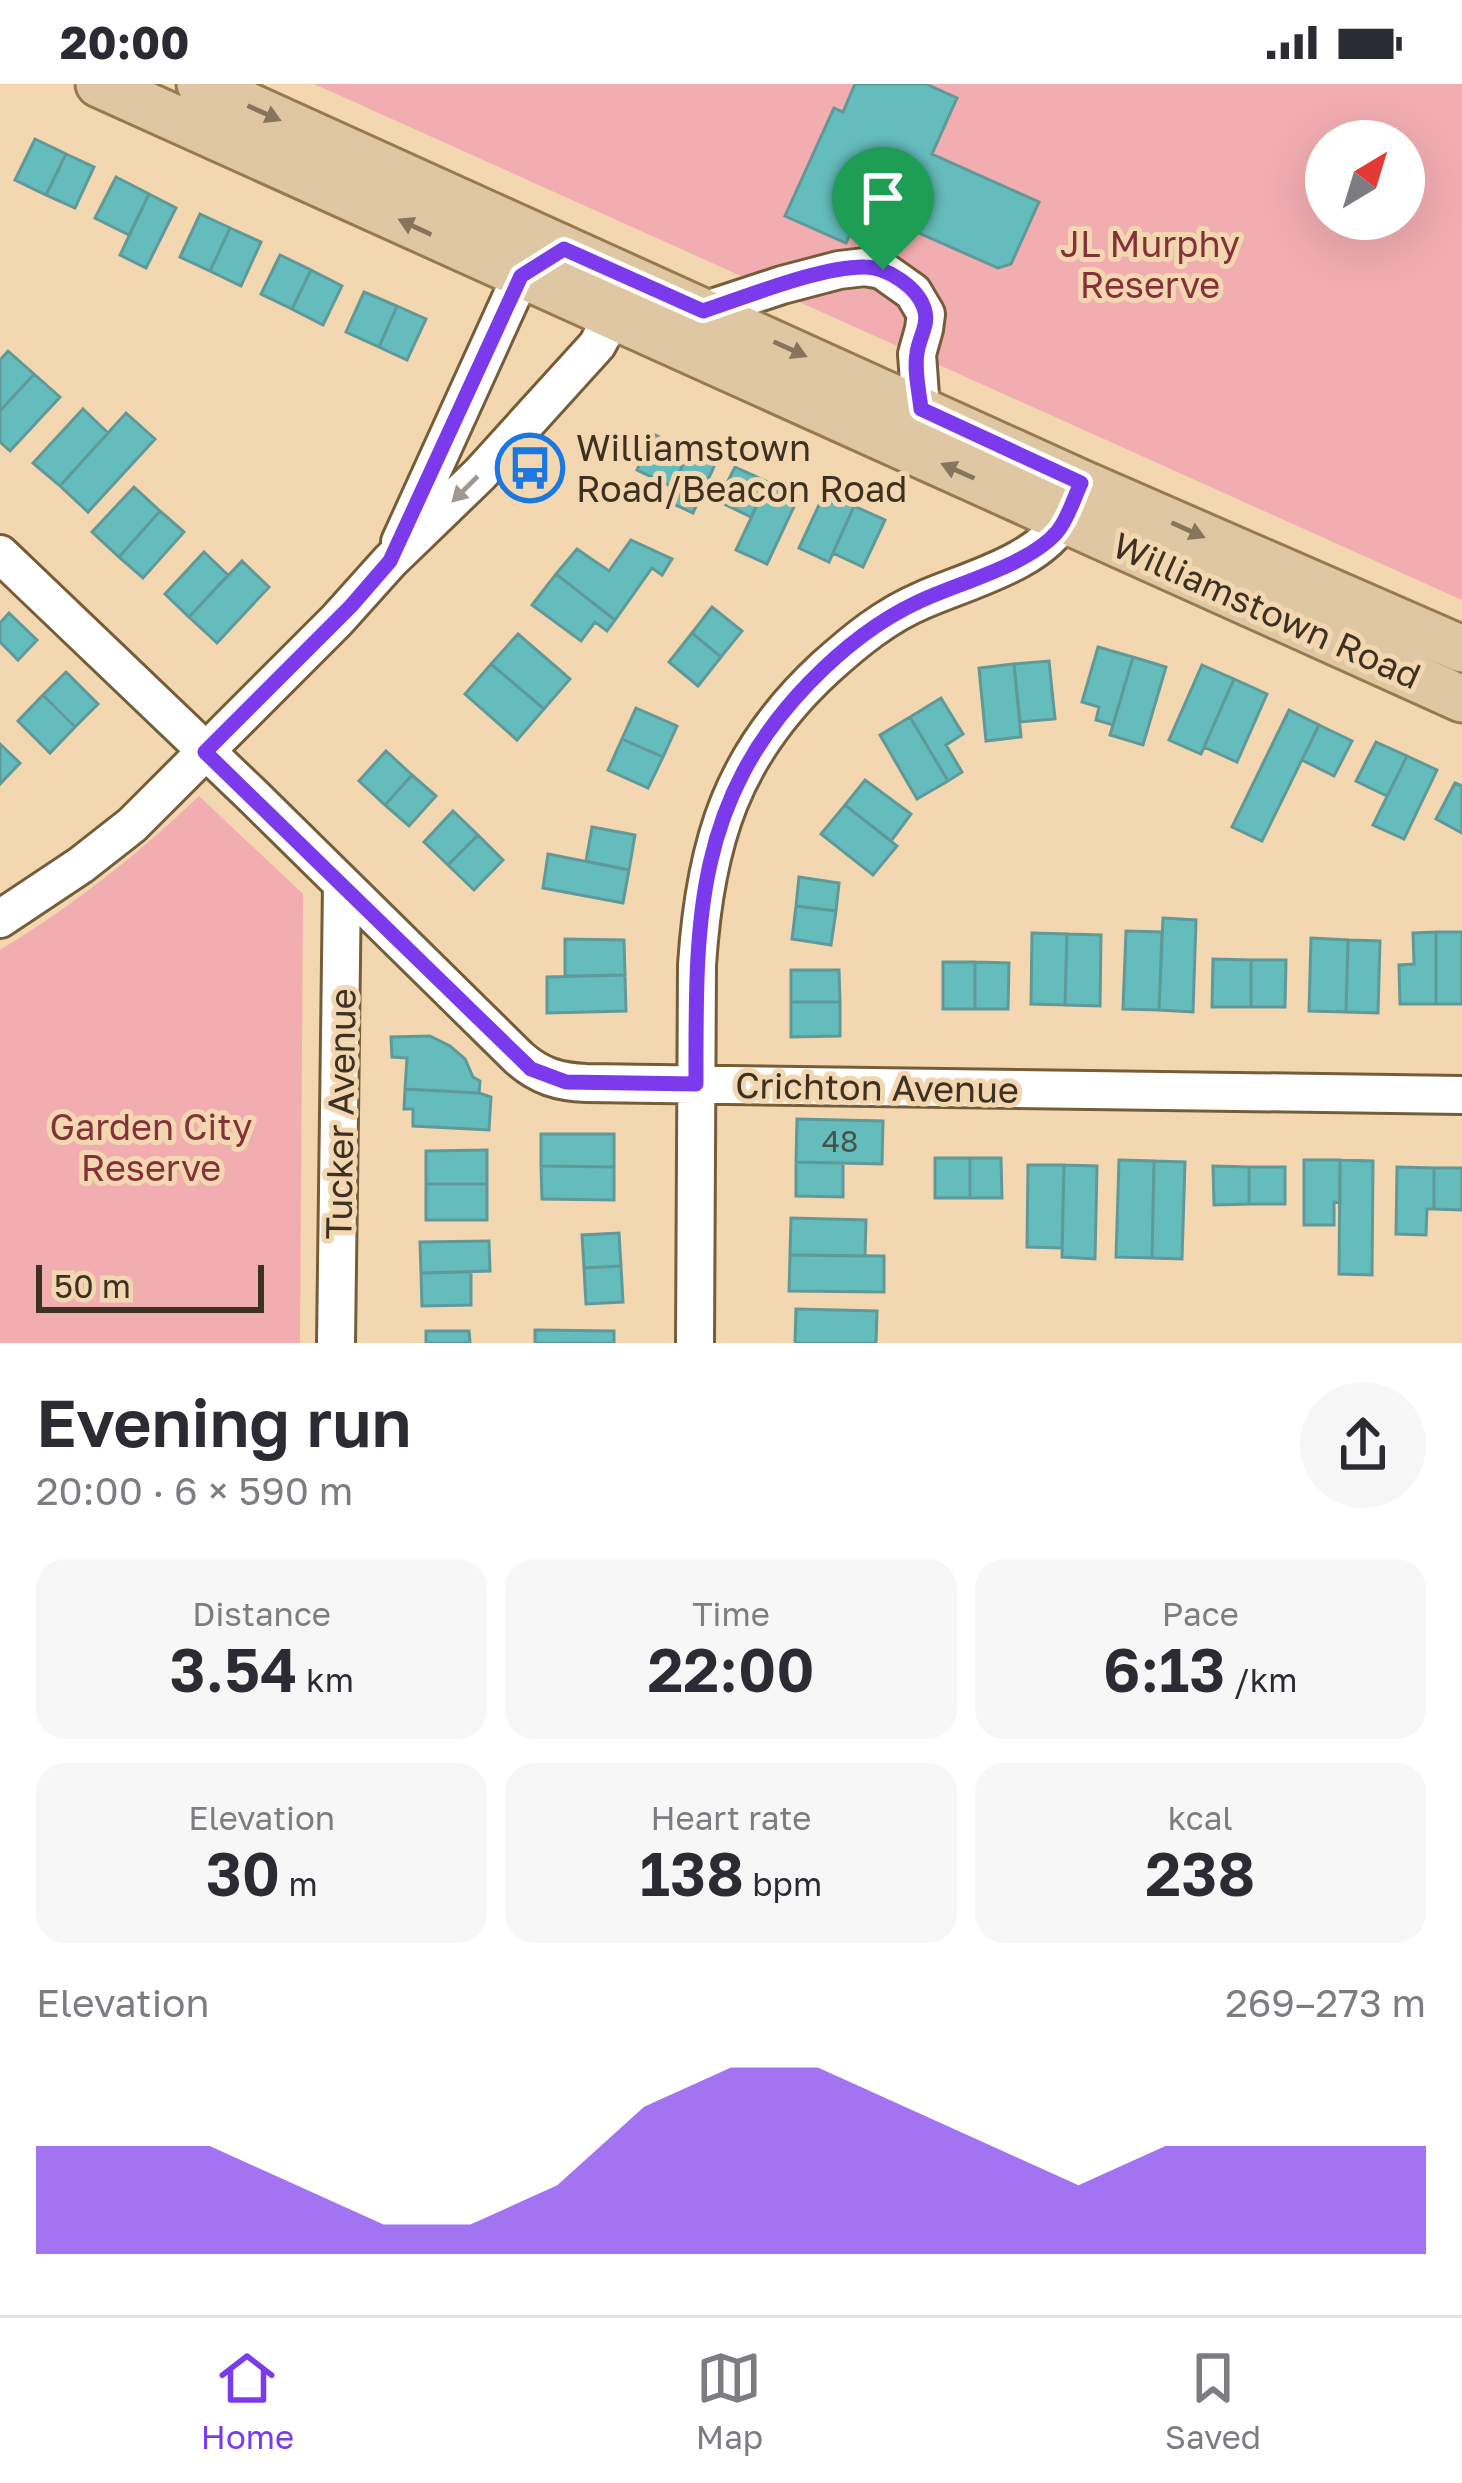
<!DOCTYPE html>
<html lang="en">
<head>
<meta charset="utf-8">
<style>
  body { margin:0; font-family:"Golos Text",sans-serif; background:#f7f7f7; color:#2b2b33; height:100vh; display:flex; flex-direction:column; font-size:45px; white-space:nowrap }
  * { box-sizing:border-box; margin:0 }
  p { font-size:39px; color:#7c7c81 }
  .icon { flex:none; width:66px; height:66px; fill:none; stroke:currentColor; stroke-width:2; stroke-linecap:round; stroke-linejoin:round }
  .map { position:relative; height:1259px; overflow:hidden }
  .details { display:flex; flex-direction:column; background:#fff; flex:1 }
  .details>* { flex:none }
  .needle { width:78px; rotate:38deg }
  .buttons { position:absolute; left:1305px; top:36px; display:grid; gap:24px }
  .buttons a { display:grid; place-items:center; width:120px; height:120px; border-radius:50%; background:#fff; box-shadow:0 12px 48px #0002; font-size:60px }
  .scale { position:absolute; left:36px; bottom:30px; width:228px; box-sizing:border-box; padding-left:12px; border:6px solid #3c3122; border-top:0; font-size:33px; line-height:42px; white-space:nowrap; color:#3c3122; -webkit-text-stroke:9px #f3d7b0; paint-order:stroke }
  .pin { position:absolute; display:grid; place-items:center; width:102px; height:102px; color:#fff; margin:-123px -51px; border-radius:50% 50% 50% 0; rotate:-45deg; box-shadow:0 0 12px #0007 }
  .pin .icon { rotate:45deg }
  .round { display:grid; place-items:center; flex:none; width:126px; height:126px; border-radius:63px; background:#f7f7f7 }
  .overview { display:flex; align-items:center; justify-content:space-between; height:204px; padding:0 36px }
  h1 { font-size:66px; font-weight:600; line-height:90px }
  .stats { display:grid; grid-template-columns:repeat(3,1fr); gap:18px; height:204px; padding:12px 36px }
  .stats div { display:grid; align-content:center; border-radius:30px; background:#f7f7f7; text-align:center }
  .stats b { font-size:60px; font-weight:600 }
  .stats small { font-size:33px; font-weight:400 }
  .stats p { font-size:33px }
  .chart { height:336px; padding:24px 36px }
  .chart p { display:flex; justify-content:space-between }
  .chart svg { width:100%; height:216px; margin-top:12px; fill:#7c3aed; opacity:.7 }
  .status { display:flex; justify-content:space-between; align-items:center; height:84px; padding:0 60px; background:#fff; direction:ltr }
  .status svg { height:33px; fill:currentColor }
  .menu { display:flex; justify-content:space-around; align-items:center; height:168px; border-top:3px solid #e1e1e2; background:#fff; font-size:33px; color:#7c7c81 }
  .menu a { display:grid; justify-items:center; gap:6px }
  .menu .on { color:#7c3aed }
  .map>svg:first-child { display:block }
  .green { fill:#f2adb1; fill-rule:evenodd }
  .building { fill:#65bcbc; stroke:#609999; stroke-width:3 }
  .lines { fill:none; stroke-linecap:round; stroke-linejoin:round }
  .minor-casing { stroke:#755d3a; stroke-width:42 }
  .major-casing { stroke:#997a4e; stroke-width:51 }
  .minor { stroke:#fff; stroke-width:36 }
  .major { stroke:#e0c7a3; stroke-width:45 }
  .oneway { fill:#86745c }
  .oneway2 { fill:#9e9890 }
  .route-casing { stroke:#fff; stroke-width:24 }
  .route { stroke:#7c3aed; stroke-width:15 }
  .labels { text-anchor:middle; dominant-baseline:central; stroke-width:10; stroke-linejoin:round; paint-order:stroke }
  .number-label { font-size:30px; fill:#465448 }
  .park-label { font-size:36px; fill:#84313b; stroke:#f3d7b0 }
  .poi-label { font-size:36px; fill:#3c3122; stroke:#f3d7b0; text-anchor:start }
  .street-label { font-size:36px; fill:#3c3122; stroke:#f3d7b0 }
</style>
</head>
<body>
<div class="status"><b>20:00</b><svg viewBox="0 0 49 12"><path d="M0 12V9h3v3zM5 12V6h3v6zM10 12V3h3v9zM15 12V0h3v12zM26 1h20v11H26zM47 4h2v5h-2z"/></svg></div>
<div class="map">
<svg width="1462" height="1259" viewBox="0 0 1462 1259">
  <rect width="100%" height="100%" fill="#f3d7b0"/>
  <path class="green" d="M314,0H1462V516ZM1326,57H1404V135H1326Z
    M199,712L303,810L300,1259H0V866C74,821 136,772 199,712Z"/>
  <path class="building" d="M855,0H926L957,14L932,70L1039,118L1011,180L998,184L862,124L846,159L785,132L834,24L843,28Z
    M35,55L66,70L46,111L15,96Z
    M66,70L94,83L75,124L46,111Z
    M116,93L149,110L129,151L95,134Z
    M149,110L176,124L146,184L120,171Z
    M200,130L230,144L210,187L180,173Z
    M230,144L261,158L241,202L210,187Z
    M280,171L311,186L292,225L261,210Z
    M311,186L342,202L323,241L292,225Z
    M364,208L397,222L379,263L346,248Z
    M397,222L426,235L407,276L379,263Z
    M8,267L34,290L0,327V276Z
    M34,290L60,313L10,367L0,358V327Z
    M83,325L108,349L60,402L33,379Z
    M126,329L155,355L88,428L60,402Z
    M653,350L689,366L673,403L637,386Z
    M689,366L716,378L693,429L667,417Z
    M735,383L768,398L751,433L718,417Z
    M768,398L799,412L767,480L736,466Z
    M134,403L160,427L119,473L92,448Z
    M825,408L854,422L829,478L799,464Z
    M854,422L885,436L863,483L833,469Z
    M160,427L184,448L143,494L119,473Z
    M631,456L672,475L662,491L652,484L615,536L556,490L577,465L609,487Z
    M204,468L228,491L189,533L165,510Z
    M242,477L269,503L217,559L189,533Z
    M556,490L615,536L607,547L595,538L581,557L532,521Z
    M712,523L742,547L721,573L692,549Z
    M9,529L37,556L18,576L0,558V539Z
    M692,549L721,573L698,602L669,578Z
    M518,550L570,595L544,625L491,580Z
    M1098,563L1133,573L1113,641L1096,636L1099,623L1082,618Z
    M1133,573L1166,583L1143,661L1110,651Z
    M1049,577L1055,635L1020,638L1014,580Z
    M491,580L544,625L517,656L465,610Z
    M1014,580L1021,653L986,657L979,584Z
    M1202,581L1234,595L1201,670L1169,656Z
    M66,588L98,620L75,643L43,611Z
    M1234,595L1267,610L1237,678L1204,663Z
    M43,611L75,643L50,669L18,637Z
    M941,614L963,650L946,661L962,688L948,697L910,633Z
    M636,624L677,642L663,673L622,655Z
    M1289,626L1319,641L1262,757L1232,743Z
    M910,633L948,697L917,715L880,651Z
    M1319,641L1352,657L1334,692L1302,676Z
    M622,655L663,673L648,704L608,686Z
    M1376,658L1407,672L1387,712L1356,697Z
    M0,660L20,679L0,700Z
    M386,667L412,691L385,721L359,697Z
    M1407,672L1437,686L1404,755L1373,741Z
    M412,691L436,712L409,742L385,721Z
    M865,696L911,730L891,757L845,721Z
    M1455,699L1462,702V749L1436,735Z
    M845,721L897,762L873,791L821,750Z
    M453,727L478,751L448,781L424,758Z
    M592,743L635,751L629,786L586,777Z
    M478,751L503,776L474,806L448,781Z
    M548,770L629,786L623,819L543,804Z
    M799,793L839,799L836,827L796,822Z
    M796,822L836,827L831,861L792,855Z
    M1163,834L1196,836L1193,928L1159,926Z
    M1126,847L1162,848L1159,926L1123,925Z
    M1436,848H1462V920H1436Z
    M1436,848V920H1400L1399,881L1414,880L1413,849Z
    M1032,849L1067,850L1065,921L1031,920Z
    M1067,850L1101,851L1100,922L1065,921Z
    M1311,854L1348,856L1346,928L1309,927Z
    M565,855L624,856L625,891L565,892Z
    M1348,856L1380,857L1378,929L1346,928Z
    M1213,875L1251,876V923H1212Z
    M1251,876H1286L1285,923H1251Z
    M943,878H975V925H943Z
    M975,878L1009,879L1008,925H975Z
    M791,886H839L840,918H791Z
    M625,891L626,927L547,929V893Z
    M791,918H840V952L791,953Z
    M430,952L450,962L465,975L473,993L480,997L479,1009L405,1005L407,974L392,973L391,953Z
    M405,1005L479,1009L491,1013L489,1046L413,1042V1025H404Z
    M797,1035L883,1037L882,1080L796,1078Z
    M541,1050H614V1083L541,1082Z
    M487,1066V1100H426V1067Z
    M935,1074H970V1114H935Z
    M970,1074H1001L1002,1114H970Z
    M1119,1076L1154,1077L1152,1174L1116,1173Z
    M1304,1076H1340V1119L1334,1118V1141H1304Z
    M1340,1076L1373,1077L1372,1191L1339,1190Z
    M1154,1077L1185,1078L1182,1175L1152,1174Z
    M796,1078L843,1079V1113L796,1112Z
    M1028,1081H1064L1062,1164L1027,1163Z
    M1064,1081L1097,1082L1095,1175L1062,1173Z
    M541,1082L614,1083V1116L542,1115Z
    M1213,1082L1249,1083V1120L1214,1121Z
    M1249,1083H1285V1120H1249Z
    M1397,1083L1434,1084V1125H1427L1426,1151L1396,1150Z
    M1434,1084H1462V1126L1434,1125Z
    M426,1100H487V1136H426Z
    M791,1134L866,1136L865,1172L790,1171Z
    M619,1149L621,1182L584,1184L582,1151Z
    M489,1157L490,1187L421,1189L420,1158Z
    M790,1171L884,1172V1208L789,1207Z
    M621,1182L623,1218L586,1220L584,1184Z
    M471,1188V1221L422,1222L421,1189Z
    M796,1225L877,1227L876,1259H795Z
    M535,1246L614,1247V1259H535Z
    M426,1247H469L470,1259H426Z"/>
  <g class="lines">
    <defs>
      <path id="minor" d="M703,227L782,201L839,186L865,183L882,186L913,208L926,230L924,245L917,270L921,325
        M400,458L521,192
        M0,470L253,712L519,974C539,992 559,998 586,999L1462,1011
        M0,835L81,781L132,741L337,536L390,477L480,390L597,261L613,232
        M336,1259L342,801
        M695,1259L697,881C705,758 732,670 825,584C855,557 885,532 923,516C966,497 1042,478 1064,434"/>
      <path id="major" d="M99,0L1462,615
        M200,0L1081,399L1462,565"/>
    </defs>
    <use href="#minor" class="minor-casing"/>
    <use href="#major" class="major-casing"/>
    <use href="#minor" class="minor"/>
    <use href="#major" class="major"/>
  </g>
  <defs><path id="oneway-solid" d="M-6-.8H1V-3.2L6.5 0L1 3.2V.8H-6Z" transform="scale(3)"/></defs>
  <g class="oneway">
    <use href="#oneway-solid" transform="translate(264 29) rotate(24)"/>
    <use href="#oneway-solid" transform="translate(415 143) rotate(-155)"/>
    <use href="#oneway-solid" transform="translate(790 265) rotate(24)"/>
    <use href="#oneway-solid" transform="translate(958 387) rotate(-156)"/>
    <use href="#oneway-solid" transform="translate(1188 446) rotate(24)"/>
  </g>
  <use class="oneway2" href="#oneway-solid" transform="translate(465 405) rotate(135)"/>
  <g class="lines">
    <defs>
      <path id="route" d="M564,165L703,227C746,213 822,182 865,183C887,183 917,203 924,224C930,240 919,253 917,269C914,286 919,307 921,325L1081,399C1074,414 1068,435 1057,448C1029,481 958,499 918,518C877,537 841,566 809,599C692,720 696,844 696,1000L566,998L531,985L205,668L351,522L390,477L521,192Z"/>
    </defs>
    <use href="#route" class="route-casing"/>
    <use href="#route" class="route"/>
  </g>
  <defs>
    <symbol id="bus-ring" viewBox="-11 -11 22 22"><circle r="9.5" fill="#f3d7b0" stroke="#1c78e1" stroke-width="1.5"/><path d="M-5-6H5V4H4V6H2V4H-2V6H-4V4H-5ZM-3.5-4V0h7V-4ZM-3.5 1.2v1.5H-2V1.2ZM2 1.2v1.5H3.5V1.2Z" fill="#1c78e1"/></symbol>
  </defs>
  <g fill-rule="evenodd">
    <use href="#bus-ring" x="492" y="346" width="76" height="76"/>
  </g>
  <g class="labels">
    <g class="number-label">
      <text x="840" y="1057">48</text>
    </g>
    <g class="park-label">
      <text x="1150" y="159">JL Murphy<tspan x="1150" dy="41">Reserve</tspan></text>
      <text x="151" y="1042">Garden City<tspan x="151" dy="41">Reserve</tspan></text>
    </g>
    <g class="poi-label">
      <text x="576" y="363">Williamstown<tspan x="576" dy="41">Road/Beacon Road</tspan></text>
    </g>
    <g class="street-label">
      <text transform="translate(1267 526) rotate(24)">Williamstown Road</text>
      <text transform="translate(877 1003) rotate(1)">Crichton Avenue</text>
      <text transform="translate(340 1030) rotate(-89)">Tucker Avenue</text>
    </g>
  </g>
</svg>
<div class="buttons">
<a><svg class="needle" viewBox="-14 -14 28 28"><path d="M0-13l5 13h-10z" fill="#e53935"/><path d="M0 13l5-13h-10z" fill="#7c7c81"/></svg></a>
</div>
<div class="scale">50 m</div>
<div class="pin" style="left:883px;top:186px;background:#1e9e55"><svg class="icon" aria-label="arrive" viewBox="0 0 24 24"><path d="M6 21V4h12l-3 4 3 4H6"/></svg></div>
</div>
<section class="details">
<div class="overview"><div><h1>Evening run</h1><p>20:00 · 6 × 590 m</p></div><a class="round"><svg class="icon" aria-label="share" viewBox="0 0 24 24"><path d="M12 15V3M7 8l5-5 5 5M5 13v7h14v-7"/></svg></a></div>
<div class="stats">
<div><p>Distance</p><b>3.54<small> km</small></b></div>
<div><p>Time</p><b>22:00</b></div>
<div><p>Pace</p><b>6:13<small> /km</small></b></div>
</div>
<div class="stats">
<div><p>Elevation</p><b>30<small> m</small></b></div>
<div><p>Heart rate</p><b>138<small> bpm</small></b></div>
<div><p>kcal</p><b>238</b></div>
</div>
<div class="chart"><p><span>Elevation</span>269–273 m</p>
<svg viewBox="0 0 160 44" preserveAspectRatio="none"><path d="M0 44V22L10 22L20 22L30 30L40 38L50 38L60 30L70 14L80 6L90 6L100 14L110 22L120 30L130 22L140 22L150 22L160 22V44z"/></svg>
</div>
</section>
<nav class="menu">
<a class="on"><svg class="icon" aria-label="home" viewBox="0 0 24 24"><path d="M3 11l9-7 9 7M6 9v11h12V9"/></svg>Home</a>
<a><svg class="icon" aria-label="map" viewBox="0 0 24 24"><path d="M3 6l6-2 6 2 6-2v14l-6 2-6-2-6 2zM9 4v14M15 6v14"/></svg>Map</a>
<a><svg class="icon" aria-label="saved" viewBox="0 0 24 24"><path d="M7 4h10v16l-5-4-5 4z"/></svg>Saved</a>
</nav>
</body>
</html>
